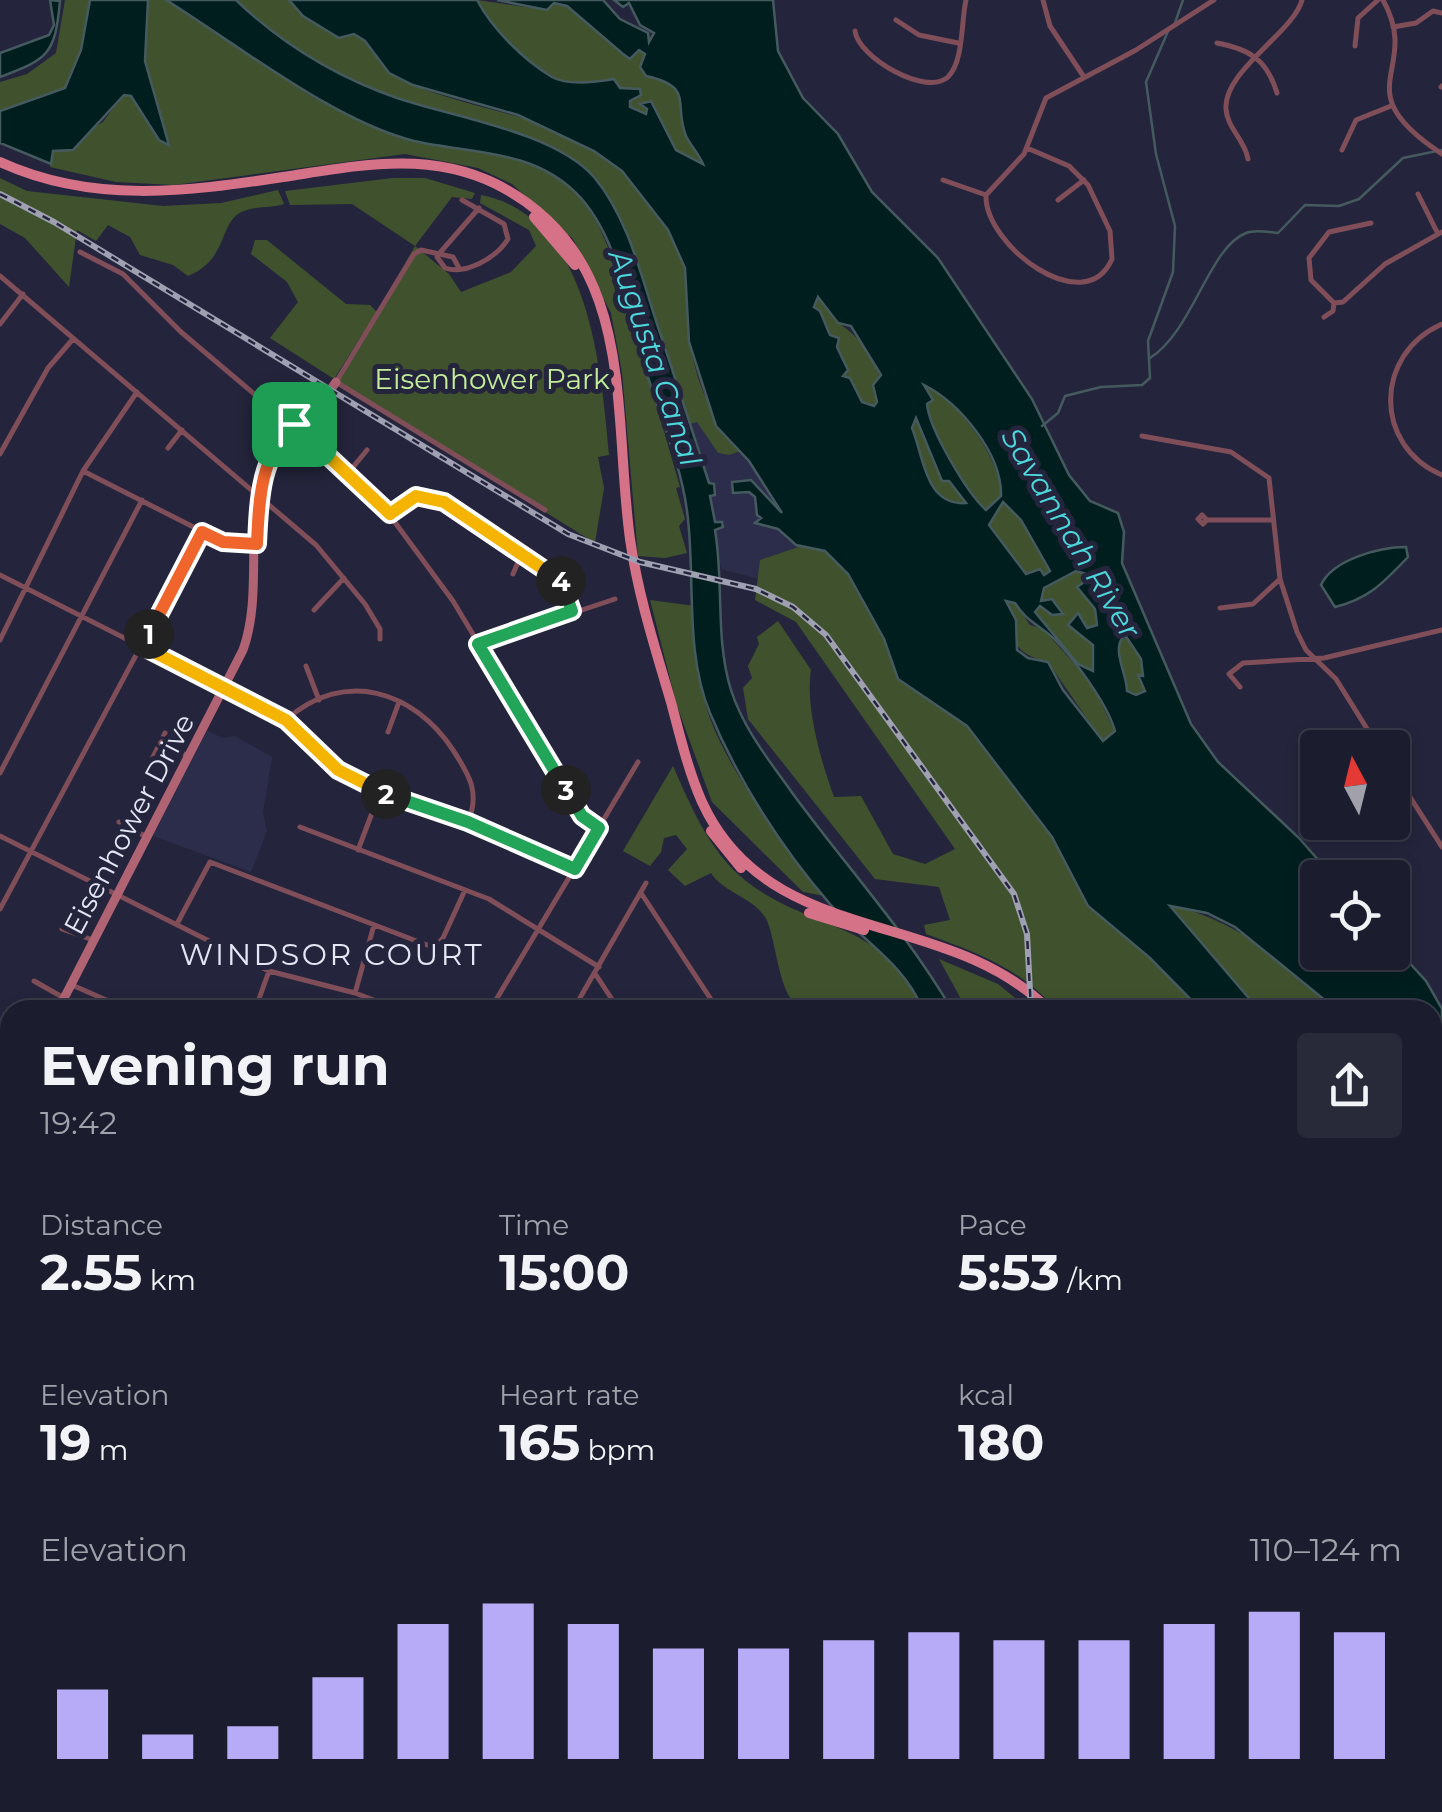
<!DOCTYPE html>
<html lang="en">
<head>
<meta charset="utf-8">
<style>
  body { margin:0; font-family:Montserrat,sans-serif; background:#282939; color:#f1f3f6; height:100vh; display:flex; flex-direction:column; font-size:38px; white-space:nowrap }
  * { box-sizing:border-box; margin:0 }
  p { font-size:32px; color:#a0a1aa }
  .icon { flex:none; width:55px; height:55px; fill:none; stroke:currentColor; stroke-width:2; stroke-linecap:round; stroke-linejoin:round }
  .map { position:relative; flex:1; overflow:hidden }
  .sheet { position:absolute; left:0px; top:1000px; width:1442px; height:812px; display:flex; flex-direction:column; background:#1b1c2d; border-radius:30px 30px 0 0; box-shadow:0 5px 15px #0003,0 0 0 2px #393a49 }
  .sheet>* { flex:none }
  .needle { width:65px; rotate:353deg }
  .controls { position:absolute; left:1300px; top:730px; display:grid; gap:20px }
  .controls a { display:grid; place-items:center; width:110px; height:110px; border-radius:10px; background:#1b1c2d; box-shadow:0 5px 15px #0003,0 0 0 2px #393a49; font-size:50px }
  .pin { position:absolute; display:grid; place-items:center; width:85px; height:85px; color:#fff; margin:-42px; border-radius:20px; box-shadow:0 5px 15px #0006 }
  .km { position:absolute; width:50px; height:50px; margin:-25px; border-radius:50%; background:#222; color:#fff; font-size:28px; line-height:50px; text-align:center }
  .round { display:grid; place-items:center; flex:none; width:105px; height:105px; border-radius:10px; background:#282939 }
  .head { display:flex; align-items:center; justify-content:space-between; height:170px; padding:0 40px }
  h1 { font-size:55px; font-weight:700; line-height:75px }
  .stats { display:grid; grid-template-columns:repeat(3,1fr); gap:15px; height:170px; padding:10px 40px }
  .stats div { display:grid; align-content:center }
  .stats b { font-size:50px; font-weight:700 }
  .stats small { font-size:28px; font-weight:400 }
  .stats p { font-size:28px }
  .chart { height:280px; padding:20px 40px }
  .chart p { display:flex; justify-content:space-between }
  .chart svg { width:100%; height:180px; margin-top:10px; stroke:#b7abf8; stroke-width:6 }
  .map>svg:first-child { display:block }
  .built { fill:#2c2d4b }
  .green { fill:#40522d }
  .water { fill:#011e1f; stroke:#455a5f; stroke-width:2.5; fill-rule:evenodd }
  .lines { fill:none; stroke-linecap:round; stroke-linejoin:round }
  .stream { stroke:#455a5f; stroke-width:2.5 }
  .street { stroke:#7f4e58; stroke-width:5 }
  .secondary { stroke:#af6373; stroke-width:9 }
  .primary { stroke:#d57288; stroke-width:10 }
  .rail-casing { stroke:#9fa0b2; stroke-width:6 }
  .rail { stroke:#24253c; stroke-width:2.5; stroke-dasharray:8; stroke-linecap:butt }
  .split-1-casing { stroke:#fff; stroke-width:20 }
  .split-2-casing { stroke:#fff; stroke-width:20 }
  .split-3-casing { stroke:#fff; stroke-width:20 }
  .split-4-casing { stroke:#fff; stroke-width:20 }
  .split-5-casing { stroke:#fff; stroke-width:20 }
  .split-1 { stroke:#f0652b; stroke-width:12 }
  .split-2 { stroke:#f5b400; stroke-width:12 }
  .split-3 { stroke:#22a559; stroke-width:12 }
  .split-4 { stroke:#22a559; stroke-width:12 }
  .split-5 { stroke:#f5b400; stroke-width:12 }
  .labels { text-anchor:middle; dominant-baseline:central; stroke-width:10; stroke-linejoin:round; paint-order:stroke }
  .park-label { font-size:28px; fill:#c3ed99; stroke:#24253c }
  .street-label { font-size:28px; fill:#e4e5f5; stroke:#24253c }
  .water-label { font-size:30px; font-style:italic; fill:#4cd7dc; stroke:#24253c }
  .neighbourhood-label { font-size:30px; letter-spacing:2.5px; fill:#e4e5f5; stroke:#24253c }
</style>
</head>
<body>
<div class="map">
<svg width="1442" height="1812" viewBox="0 0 1442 1812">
  <rect width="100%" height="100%" fill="#24253c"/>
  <path class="built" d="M697,421L718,453L729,455L741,451L779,506L780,516L757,485L733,493L750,492L755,497L762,518L755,523L778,529L786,540L801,546L760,560L759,579L721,569L715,530L722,528V522H715L710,495L713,484H709L690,424Z
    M207,730L222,738L235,736L272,757L263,813L267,831L251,872L153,836Z"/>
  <path class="green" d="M65,0H90L81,50L65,88L0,111V82L27,74L56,53Z
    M148,0H166L314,98L408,139L540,164L577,193L597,222L617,268L680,487L676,488L685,519L679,526L687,553L665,558L638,556L622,372L611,313L573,239L512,184L478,168L405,154L174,185L116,182L50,167L53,150L103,122L123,95H130L159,140L168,144L145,61Z
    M236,0H289C308,21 329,23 354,34C374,44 378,69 409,83C478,114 570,115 624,174C648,200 677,234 686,269C692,294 685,320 690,344C697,384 713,423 741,451L729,455L718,453L697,422L690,424L642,277L593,176C543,130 463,119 400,99C339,79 282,45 236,0Z
    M477,0L547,10L554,3L567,6L623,55L631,59L639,49L645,54L646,76C695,88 672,103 687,137C691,146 699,155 704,164L676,150L651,101L641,105L648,109L646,114L630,107L632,88H619L614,79C596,83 568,86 552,76C522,58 493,30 477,0Z
    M0,178L27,191L163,206L221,203L278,190L284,204C272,208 256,206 244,211C218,220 230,259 188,276L173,265L140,255L130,237L108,225L96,241L77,230L69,287L25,238L0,224Z
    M393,178H425L475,193L472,199L452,197L415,246L449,274L461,292L511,272L536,246L529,230L480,203L481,195C590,216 601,369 609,455L598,457L604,488L595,543L336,382L367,327L334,379L270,338L298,302L287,282L251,254L255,240H267L346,304L370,305L377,312L415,246L352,204L290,205L285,191Z
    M818,297C824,304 831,318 838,323C864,340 892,371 874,406L862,402L850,379L843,375L847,369L820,311L814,308Z
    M923,385C956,397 1002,460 1001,496L986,510L963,482L932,426Z
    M917,418L950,484L967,503C927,507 922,456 912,428L911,421Z
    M1003,501L1021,520L1050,571L1044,575L1039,569L1026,574L989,525Z
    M801,546L825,551L848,574L884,639L898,679L966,725L1052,837L1088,906L1150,958L1201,1010H1056C1021,968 975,952 926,934L924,925L950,920L939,887L875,879L748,719L743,688L752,678L748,666L759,644L757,637L778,621L811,670C805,707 821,761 834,797L861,796L893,854L925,864L955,849L796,622L755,600L760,560Z
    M1076,571L1094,576L1081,593L1095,609L1097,625L1086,628L1078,613L1068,625L1093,645L1094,672L1078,664L1035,612L1040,605L1063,614L1052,599L1041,601L1044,589Z
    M650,600L695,606C697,644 697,684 711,721C736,785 785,841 825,896L803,892L712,802L677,706Z
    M1005,600L1015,603L1030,625L1043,629L1091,682L1115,732L1103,742L1048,662C1008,652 1014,637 1005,600Z
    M1125,635L1141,659L1144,677L1140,681L1145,691L1136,696L1127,691C1123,675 1112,646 1125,635Z
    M673,766C693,811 712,858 754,887C821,933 887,923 923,1010H857L847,1002C835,1004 821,1010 809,1010C777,1009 778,938 765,917C752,897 724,893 711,873L685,886L668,870L687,849L676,835L664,838L661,852L650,866L623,851Z
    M1169,905C1236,919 1288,963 1337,1010H1259Z
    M939,959L998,984L1030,1010H967Z
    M0,1155L10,1164V1757L0,1758Z
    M1432,1208L1442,1228V1399L1433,1389Z
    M1433,1410L1442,1417V1812H1369L1367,1803L1432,1802Z
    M1039,1802H1231L1238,1812H1035Z"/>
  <path class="water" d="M50,0L60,1C55,55 48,59 0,77V53L49,35L54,25Z
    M90,0H148L145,61L169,145L159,140L131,96L124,95L73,150L53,151L51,164L0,143V111L65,88L81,50Z
    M166,0H236C282,44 337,77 397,98C453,117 555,132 594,177C628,218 641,275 657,324C675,377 692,430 709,483L714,484L715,495L710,496L715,522H722L723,527L715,530C724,582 715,639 731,690C744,730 769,760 793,794C846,866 907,933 952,1010H923C904,963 861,940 830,904C782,849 738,780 710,713C684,651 696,576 687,511C681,465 661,418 647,374C628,315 621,238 576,193C532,149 472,154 414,141C334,121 238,45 166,0Z
    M289,0H477C492,29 524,60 552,77C568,86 597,82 614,79L620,88L640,89L641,95L630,101V107L646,114L647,109L640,104L651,101L676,150L703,164C699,154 691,146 686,136C673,103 695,87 646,76L640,67L645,54L639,50L630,59L623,54L567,6L554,3L547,10L497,0H603L620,19L648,33L649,42L654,33L640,25L629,3L623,7L614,0H773L778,51L803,98L838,134L872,192L938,258L1032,399L1069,475L1090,501L1118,513L1124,532L1122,563L1191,724L1218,762L1299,838L1333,877L1318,878V952H1392L1393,945L1426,981L1442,1009V1228L1432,1208V1010H1337L1235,927L1207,913L1170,906L1259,1010H1201L1150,958L1088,906L1052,837L967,726L898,679L884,639L848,574L825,551L796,545L778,529L755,523L761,518L757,515L755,497L749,492L733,493L732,482L751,480L782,513L749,461L716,426L689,342L685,268L668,230L622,171L594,151L518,115L413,85L389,73L365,41L354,34L339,38L303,16ZM818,297L838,323L851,326L881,375L873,385L877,402L874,406L862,402L850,378L843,376L848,370L837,347L839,338L830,335L820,311L814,307ZM924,385C960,403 1002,454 1001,496L986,510C967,493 929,429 927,404L933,400ZM916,418L942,481H949L966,503C925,506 924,457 912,428ZM1003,502L1021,520L1050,571L1044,575L1040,569L1026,574L989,525ZM1076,571L1093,576L1077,587L1095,609L1097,625L1087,628L1078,613L1068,625L1093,645V671L1078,664L1035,612L1040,606L1052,615L1063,614L1052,599L1041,601L1044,588ZM1006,601L1015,603C1024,617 1030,620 1042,629C1066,645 1107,703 1115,731L1103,741L1063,690L1048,662L1028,658L1017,650L1016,620ZM1125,635L1141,659L1143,676L1138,675L1145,691L1136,695L1127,691C1127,673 1110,648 1125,635Z
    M1406,547L1408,557C1384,582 1370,598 1335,607L1321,585C1332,560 1379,547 1406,547Z
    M631,1803V1802L782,1803L780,1812H627Z"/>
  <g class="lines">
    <path class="stream" d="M1175,23L1183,0
      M1150,358C1193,331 1209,247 1246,233C1255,229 1268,232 1278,233L1305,205L1339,206L1359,199L1403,158L1442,150
      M1042,426L1058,413L1065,396L1101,387L1142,385L1150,378L1148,341L1173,272L1175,226L1156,154L1146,82L1169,29"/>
    <path class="street" d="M1043,0L1050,26L1084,77
      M1383,0C1423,72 1342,88 1442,154
      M896,20L919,35L958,43
      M1393,27L1416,23L1433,11L1442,13
      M855,31C858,57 926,97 948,77C964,61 961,21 966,0
      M1217,43C1250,49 1267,60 1277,93
      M1355,46L1358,18L1378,0
      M1441,87L1442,86
      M1027,148L1069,166L1088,185L1110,231L1112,259C1085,321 984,245 986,195L1024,154L1046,98L1136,50L1214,0
      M1342,150L1356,120L1391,106
      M1248,159C1245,140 1227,128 1226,109C1223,71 1294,32 1302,0
      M943,180L986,195
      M1418,194L1438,234
      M1058,200L1084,180
      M80,252L123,274L181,332L377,498L453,601L582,816L599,828
      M438,255L479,208
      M437,257L445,268C466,275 496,258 508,239L504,224L462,200
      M459,268L453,257L421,250L414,254L336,382L545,510
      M0,276L316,545L365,604L380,629V639
      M1334,303L1311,280L1309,258L1329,232L1371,223
      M1324,317L1333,311L1334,303L1343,302L1385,264L1442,232
      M0,324L23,294
      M1442,324C1374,354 1373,446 1442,475
      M1142,436L1231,452L1269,478L1280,579L1297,632L1306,650L1336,679L1379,748
      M168,448L182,430
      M0,454L48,368L73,339
      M83,471L223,542L254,544
      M349,472L367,450
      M390,514L415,495L444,502L543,566L561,581L572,611
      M1202,515L1207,520L1203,524L1198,519Z
      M1207,520H1273
      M513,574L522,553
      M0,575L286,720L354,780L468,822L575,869
      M1220,608L1253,604L1280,579
      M314,610L344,578
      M0,640L83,471L137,392
      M477,645L615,599
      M306,666L319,700
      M1240,687L1229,674L1243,663L1324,658L1442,630
      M286,720C344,668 414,691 453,750C470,776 480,793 468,822
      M388,732L399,702
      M163,744L188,756
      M152,759L165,733
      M1392,769L1442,847
      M0,773L142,500
      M119,822L145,836
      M300,827L489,899L599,967
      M0,836L269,971L355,993L400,1010
      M358,850L380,792
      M641,893L718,1010
      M0,909L202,532
      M178,922L210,862L427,945H437L443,938L465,890
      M62,929L93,940
      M596,975L619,1010
      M34,981L64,998
      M72,985L129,1010
      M355,993L374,925
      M255,1010L269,971
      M490,1010L638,762
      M573,1010L646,883
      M130,1802L149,1812
      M364,1802L369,1812
      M507,1802L508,1812
      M1317,1802L1321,1812
      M97,1812L98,1802
      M233,1812L238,1802
      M612,1812L617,1802
      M848,1812L850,1802"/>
    <path class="secondary" d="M58,1010L243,650C264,592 243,519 266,465C281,429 316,414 336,382
      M0,1117L10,1099
      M1030,1812L1034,1802"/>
    <path class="primary" d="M0,162C92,204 186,192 283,177C356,166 427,150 496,184C638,256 612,407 630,539C638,595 655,648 671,702C680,736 688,770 702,802C770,950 947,906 1049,1010
      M534,217L575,265
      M711,831L741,868
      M809,913L864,930
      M0,1146L10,1153
      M435,1802L439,1812
      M1348,1802L1350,1812"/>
    <defs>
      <path id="rail" d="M0,194L54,222L568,534L640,562L756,589L793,607L826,635L1014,894L1027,934L1031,1010
        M1308,1802L1311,1812"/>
    </defs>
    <use href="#rail" class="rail-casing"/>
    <use href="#rail" class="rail"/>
  </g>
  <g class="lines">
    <defs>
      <path id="split-1" d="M149,634L202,532L223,542L257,544C259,499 260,457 294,424"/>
      <path id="split-2" d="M149,634L142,646L286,720L338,770L386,794"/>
      <path id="split-3" d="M386,794L468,822L575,869L599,828L582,816L566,790"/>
      <path id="split-4" d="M561,581L572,611L478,644L566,790"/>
      <path id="split-5" d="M294,424L390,514L416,496L444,502L561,581"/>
    </defs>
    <use href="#split-1" class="split-1-casing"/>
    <use href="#split-2" class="split-2-casing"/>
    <use href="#split-3" class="split-3-casing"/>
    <use href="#split-4" class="split-4-casing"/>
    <use href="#split-5" class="split-5-casing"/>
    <use href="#split-1" class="split-1"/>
    <use href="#split-2" class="split-2"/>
    <use href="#split-3" class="split-3"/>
    <use href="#split-4" class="split-4"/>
    <use href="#split-5" class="split-5"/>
  </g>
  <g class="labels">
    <g class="park-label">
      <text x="492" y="379">Eisenhower Park</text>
    </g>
    <g class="street-label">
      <text transform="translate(129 824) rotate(-62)">Eisenhower Drive</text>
    </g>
    <g class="water-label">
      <text transform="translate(655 358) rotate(71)">Augusta Canal</text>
      <text transform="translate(1071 533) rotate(59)">Savannah River</text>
    </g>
    <g class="neighbourhood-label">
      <text x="332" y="954">WINDSOR COURT</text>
    </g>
  </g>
</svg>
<div class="controls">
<a><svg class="needle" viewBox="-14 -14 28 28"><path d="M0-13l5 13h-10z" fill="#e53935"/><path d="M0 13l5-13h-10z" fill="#a0a1aa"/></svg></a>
<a><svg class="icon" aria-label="locate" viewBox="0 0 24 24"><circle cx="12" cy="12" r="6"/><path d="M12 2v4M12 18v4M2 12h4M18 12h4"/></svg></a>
</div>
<div class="pin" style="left:294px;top:424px;background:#1e9e55"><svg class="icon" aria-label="arrive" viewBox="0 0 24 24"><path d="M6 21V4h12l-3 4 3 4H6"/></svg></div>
<b class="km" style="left:149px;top:634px">1</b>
<b class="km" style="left:386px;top:794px">2</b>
<b class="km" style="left:566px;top:790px">3</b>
<b class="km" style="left:561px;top:581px">4</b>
<section class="sheet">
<div class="head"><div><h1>Evening run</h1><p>19:42</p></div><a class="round"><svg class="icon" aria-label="share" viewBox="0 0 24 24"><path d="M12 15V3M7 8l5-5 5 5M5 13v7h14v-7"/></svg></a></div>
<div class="stats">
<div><p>Distance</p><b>2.55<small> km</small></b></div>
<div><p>Time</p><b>15:00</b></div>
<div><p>Pace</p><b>5:53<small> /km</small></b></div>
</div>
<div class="stats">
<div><p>Elevation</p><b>19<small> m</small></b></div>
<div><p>Heart rate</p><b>165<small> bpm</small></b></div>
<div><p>kcal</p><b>180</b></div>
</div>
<div class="chart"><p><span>Elevation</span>110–124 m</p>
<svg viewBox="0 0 160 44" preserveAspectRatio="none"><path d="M5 44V27M15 44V38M25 44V36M35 44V24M45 44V11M55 44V6M65 44V11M75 44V17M85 44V17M95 44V15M105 44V13M115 44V15M125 44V15M135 44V11M145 44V8M155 44V13"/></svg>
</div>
</section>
</div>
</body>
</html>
